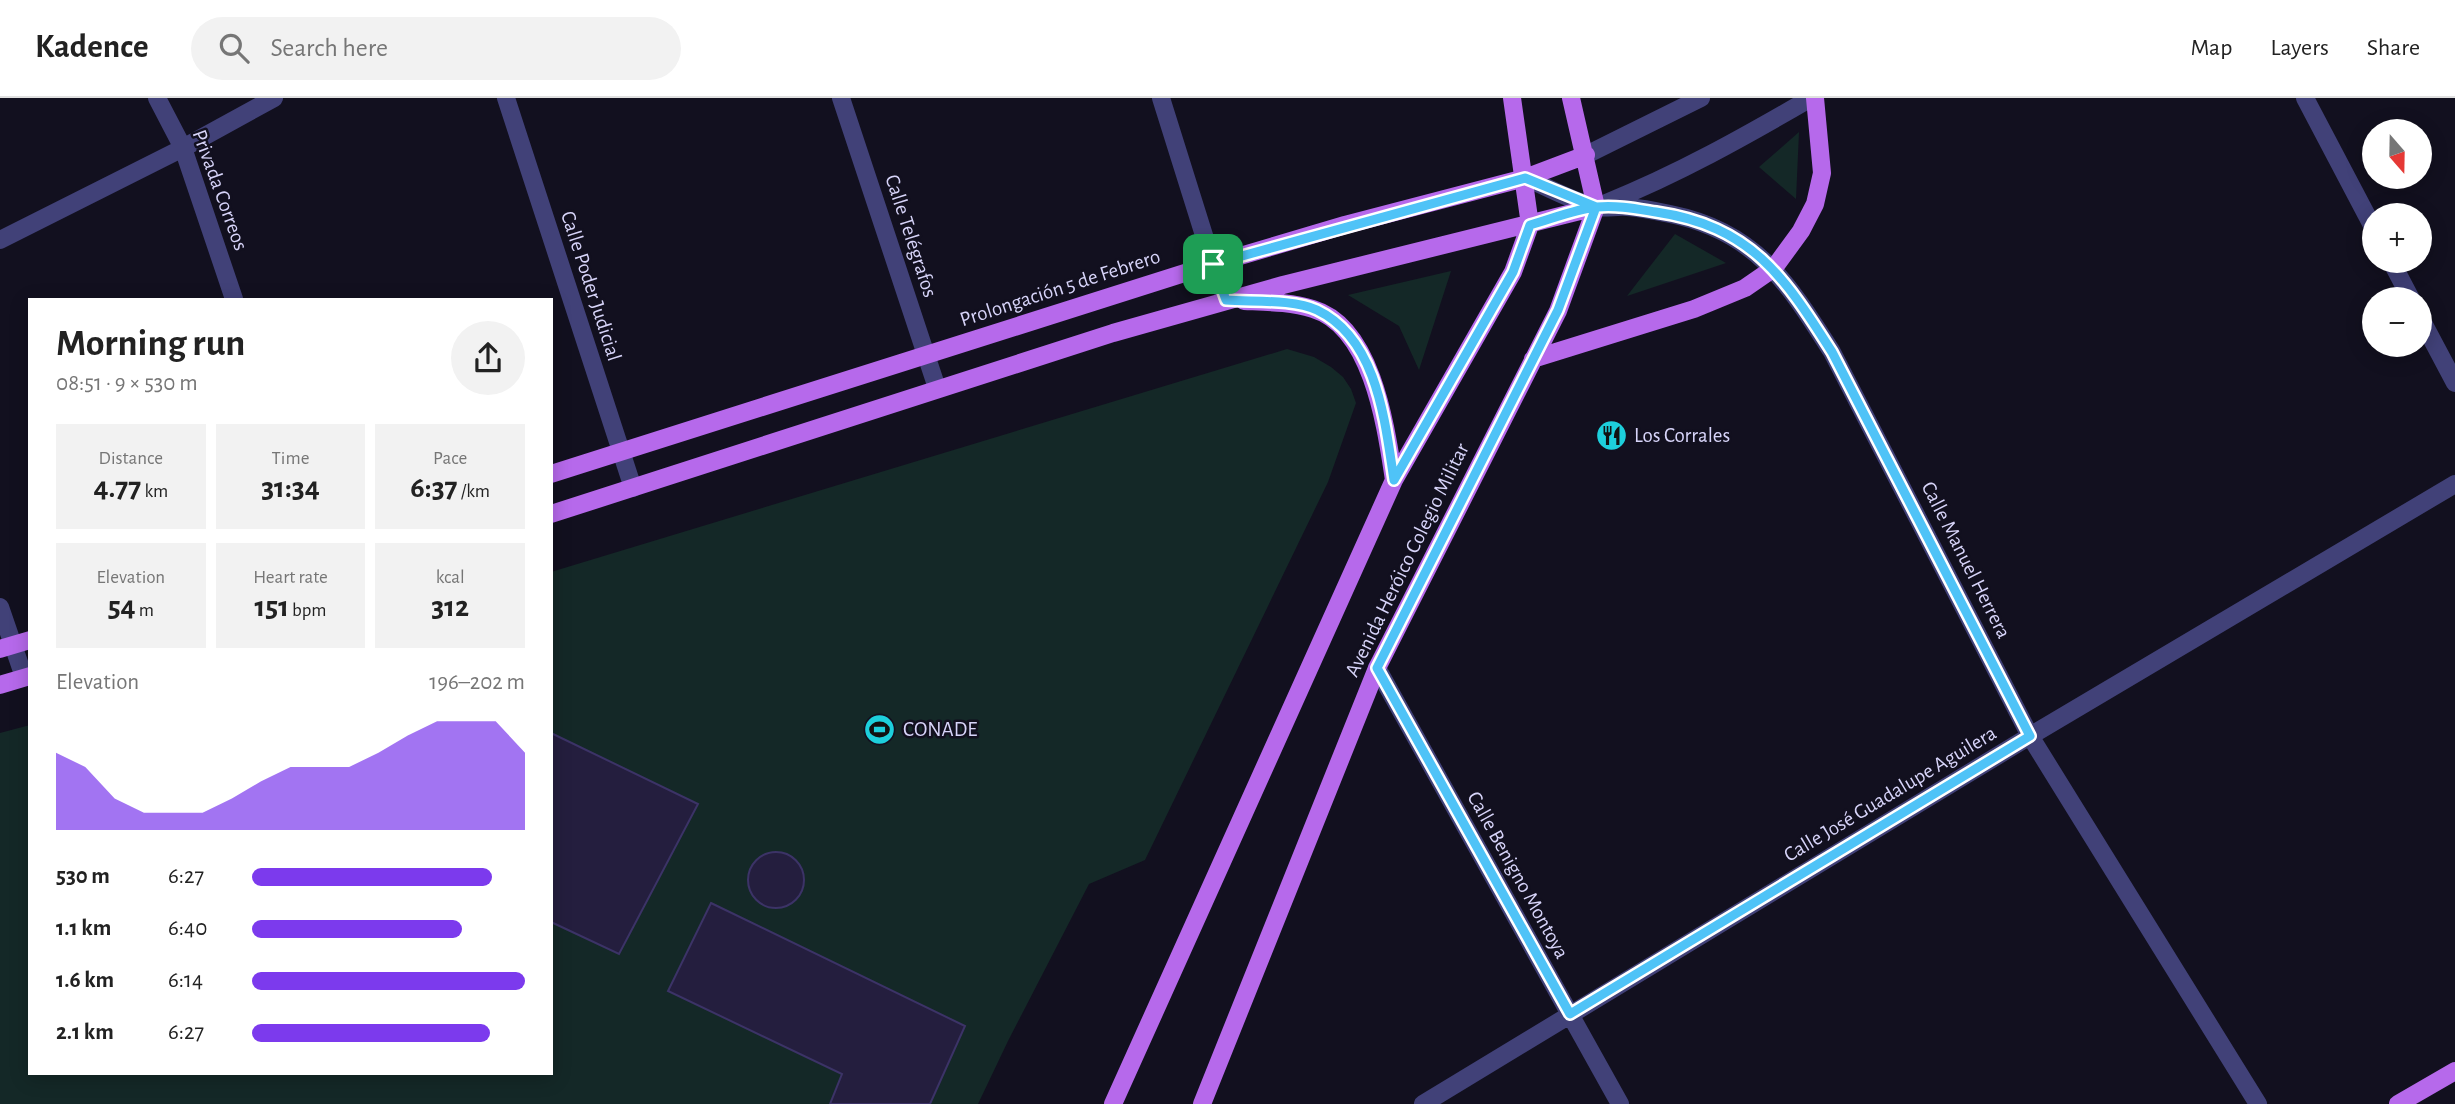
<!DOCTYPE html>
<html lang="en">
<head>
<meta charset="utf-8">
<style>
  body { margin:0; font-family:"Alegreya Sans",sans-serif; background:#f2f2f2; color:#222; height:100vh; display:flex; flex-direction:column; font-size:26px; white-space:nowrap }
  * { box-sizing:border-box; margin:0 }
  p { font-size:23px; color:#767676 }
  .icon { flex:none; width:38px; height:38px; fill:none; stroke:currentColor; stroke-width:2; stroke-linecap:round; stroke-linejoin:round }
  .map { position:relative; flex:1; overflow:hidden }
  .drawer { position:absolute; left:28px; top:200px; width:525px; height:777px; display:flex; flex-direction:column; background:#fff; border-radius:0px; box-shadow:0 4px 18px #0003 }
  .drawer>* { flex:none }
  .needle { width:46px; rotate:160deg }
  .fabs { position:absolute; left:2362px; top:21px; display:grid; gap:14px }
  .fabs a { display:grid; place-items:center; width:70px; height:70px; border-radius:50%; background:#fff; box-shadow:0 4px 18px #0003; font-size:35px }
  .pin { position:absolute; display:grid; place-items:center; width:60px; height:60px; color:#fff; margin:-30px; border-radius:14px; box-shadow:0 4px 10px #0006 }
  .round { display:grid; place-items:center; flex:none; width:74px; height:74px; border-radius:37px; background:#f2f2f2 }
  .head { display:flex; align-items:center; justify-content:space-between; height:119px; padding:0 28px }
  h1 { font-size:38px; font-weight:700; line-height:52px }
  .stats { display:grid; grid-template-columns:repeat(3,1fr); gap:10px; height:119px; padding:7px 28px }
  .stats div { display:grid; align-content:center; border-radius:0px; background:#f2f2f2; text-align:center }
  .stats b { font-size:30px; font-weight:700 }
  .stats small { font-size:19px; font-weight:400 }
  .stats p { font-size:19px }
  .chart { height:196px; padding:14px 28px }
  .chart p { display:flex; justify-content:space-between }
  .chart svg { width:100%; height:126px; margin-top:7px; fill:#7c3aed; opacity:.7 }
  ul { padding:0 28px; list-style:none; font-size:23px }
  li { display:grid; grid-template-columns:112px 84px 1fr; align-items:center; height:52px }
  li i { height:18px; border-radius:9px; background:#7c3aed }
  header { display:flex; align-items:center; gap:42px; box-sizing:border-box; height:98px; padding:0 35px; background:#fff; border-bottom:2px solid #e0e0e0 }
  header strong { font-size:33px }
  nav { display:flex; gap:38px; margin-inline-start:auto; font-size:24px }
  .search { width:490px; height:63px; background:#f2f2f2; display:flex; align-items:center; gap:18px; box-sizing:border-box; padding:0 24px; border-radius:38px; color:#767676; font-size:26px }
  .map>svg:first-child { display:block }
  .green { fill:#142827 }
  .building { fill:#241e3e; stroke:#3c3367; stroke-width:2 }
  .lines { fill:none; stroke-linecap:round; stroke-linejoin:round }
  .minor { stroke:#414178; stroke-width:18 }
  .major { stroke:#b669eb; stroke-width:18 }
  .route-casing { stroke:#fff; stroke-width:14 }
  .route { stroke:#4fc3f7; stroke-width:9 }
  .labels { text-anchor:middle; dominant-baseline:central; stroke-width:5; stroke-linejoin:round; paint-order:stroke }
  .street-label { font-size:21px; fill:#d7d4f9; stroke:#12101f }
  .poi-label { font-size:21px; fill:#d7d4f9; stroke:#12101f; text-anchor:start }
</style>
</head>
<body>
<header>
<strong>Kadence</strong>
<div class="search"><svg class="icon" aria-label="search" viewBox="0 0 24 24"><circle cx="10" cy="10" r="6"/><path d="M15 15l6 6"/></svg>Search here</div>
<nav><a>Map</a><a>Layers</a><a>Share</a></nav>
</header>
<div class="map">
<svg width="2455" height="1006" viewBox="0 0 2455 1006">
  <rect width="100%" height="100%" fill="#12101f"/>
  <path class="green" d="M1799,34L1796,101L1759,69Z
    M1675,136L1726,165L1627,198Z
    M1451,173L1419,272L1399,228L1348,197Z
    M1287,251L1314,259L1331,269L1343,279L1351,291L1356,305L1328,384L1145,762L1089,786L1008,943L978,1006H0V635L30,627V975H551V474Z"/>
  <path class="building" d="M551,635L698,706L619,856L551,824Z
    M748 782a28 28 0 1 1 56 0a28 28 0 1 1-56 0Z
    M711,805L965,928L930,1006H830L842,976L668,893Z"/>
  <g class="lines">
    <path class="minor" d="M157,0L183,50L234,201
      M506,0L633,390
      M841,0L937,290
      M1161,0L1213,166L1226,202
      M2305,0L2375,133
      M1586,57L1701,0
      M1525,80C1548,89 1572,103 1595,109C1605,111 1617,108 1627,109C1641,110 1656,113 1670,116C1756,133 1788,185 1832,254L2030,638L2258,1006
      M1606,105C1678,76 1744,39 1811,0
      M0,142L183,50L274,0
      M2391,163L2411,201
      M2420,219L2455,285
      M0,509L24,579
      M1377,570L1620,1006
      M1423,1006L2030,638L2455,386"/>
    <path class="major" d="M1244,203C1267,204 1291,204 1313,211C1373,229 1386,330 1394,382
      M1533,261L1694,211L1745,190L1774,170L1801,133L1815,106L1822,75L1815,0
      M551,376L1213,166L1345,127L1525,80L1586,57
      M551,416L1113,235L1283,187L1596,109
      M0,551L30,542
      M0,587L30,578
      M1113,1006L1394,382L1513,174L1530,127L1512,0
      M1202,1006L1377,570L1558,213L1596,109L1571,0
      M2398,1006L2455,973"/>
  </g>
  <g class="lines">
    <defs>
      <path id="route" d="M1213,166L1226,202C1252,204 1294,201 1317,212C1378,241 1385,325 1394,382L1513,174L1530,127C1552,121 1575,111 1597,109C1617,107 1637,111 1656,114C1751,128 1784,178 1832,254L2030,638L1570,916L1377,570L1558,212L1596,109L1525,80L1213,166"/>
    </defs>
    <use href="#route" class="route-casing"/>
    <use href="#route" class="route"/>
  </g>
  <defs>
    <symbol id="restaurant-disc" viewBox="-11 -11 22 22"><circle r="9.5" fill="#1dcfdc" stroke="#12101f"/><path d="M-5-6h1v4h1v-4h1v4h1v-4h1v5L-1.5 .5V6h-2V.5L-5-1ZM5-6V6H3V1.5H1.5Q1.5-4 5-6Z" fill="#111"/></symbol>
    <symbol id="stadium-disc" viewBox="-11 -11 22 22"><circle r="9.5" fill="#1dcfdc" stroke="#12101f"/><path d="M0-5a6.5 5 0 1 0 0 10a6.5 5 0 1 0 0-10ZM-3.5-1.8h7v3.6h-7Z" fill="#111"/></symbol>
  </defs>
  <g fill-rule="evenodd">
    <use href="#restaurant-disc" x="1594" y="320" width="35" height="35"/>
    <use href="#stadium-disc" x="862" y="614" width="35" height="35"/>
  </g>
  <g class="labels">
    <g class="street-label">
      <text transform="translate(220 92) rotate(70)">Privada Correos</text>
      <text transform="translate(911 138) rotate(72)">Calle Telégrafos</text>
      <text transform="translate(591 188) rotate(72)">Calle Poder Judicial</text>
      <text transform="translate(1060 190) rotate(-18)">Prolongación 5 de Febrero</text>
      <text transform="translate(1407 462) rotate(-64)">Avenida Heróico Colegio Militar</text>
      <text transform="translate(1966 462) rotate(63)">Calle Manuel Herrera</text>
      <text transform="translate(1890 696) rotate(-31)">Calle José Guadalupe Aguilera</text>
      <text transform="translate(1518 777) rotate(61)">Calle Benigno Montoya</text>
    </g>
    <g class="poi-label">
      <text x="1634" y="337">Los Corrales</text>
      <text x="903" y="631">CONADE</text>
    </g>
  </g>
</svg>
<div class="fabs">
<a><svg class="needle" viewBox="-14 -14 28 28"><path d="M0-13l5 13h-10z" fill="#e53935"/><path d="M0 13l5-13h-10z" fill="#767676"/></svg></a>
<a>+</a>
<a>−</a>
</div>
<div class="pin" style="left:1213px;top:166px;background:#1e9e55"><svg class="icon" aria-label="arrive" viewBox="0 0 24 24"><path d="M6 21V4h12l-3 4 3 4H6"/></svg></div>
<section class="drawer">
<div class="head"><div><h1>Morning run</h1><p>08:51 · 9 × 530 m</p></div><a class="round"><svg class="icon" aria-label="share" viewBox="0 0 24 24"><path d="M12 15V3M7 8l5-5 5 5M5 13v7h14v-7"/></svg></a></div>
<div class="stats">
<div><p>Distance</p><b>4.77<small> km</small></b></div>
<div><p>Time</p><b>31:34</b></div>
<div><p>Pace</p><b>6:37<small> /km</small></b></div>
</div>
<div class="stats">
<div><p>Elevation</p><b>54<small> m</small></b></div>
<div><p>Heart rate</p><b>151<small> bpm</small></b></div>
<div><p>kcal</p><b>312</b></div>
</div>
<div class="chart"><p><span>Elevation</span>196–202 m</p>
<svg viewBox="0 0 160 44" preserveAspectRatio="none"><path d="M0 44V17L10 22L20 33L30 38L40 38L50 38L60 33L70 27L80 22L90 22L100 22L110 17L120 11L130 6L140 6L150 6L160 17V44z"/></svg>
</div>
<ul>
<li><b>530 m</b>6:27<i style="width:88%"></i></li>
<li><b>1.1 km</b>6:40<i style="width:77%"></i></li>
<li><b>1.6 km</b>6:14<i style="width:100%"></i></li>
<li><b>2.1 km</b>6:27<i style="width:87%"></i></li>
</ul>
</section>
</div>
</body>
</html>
